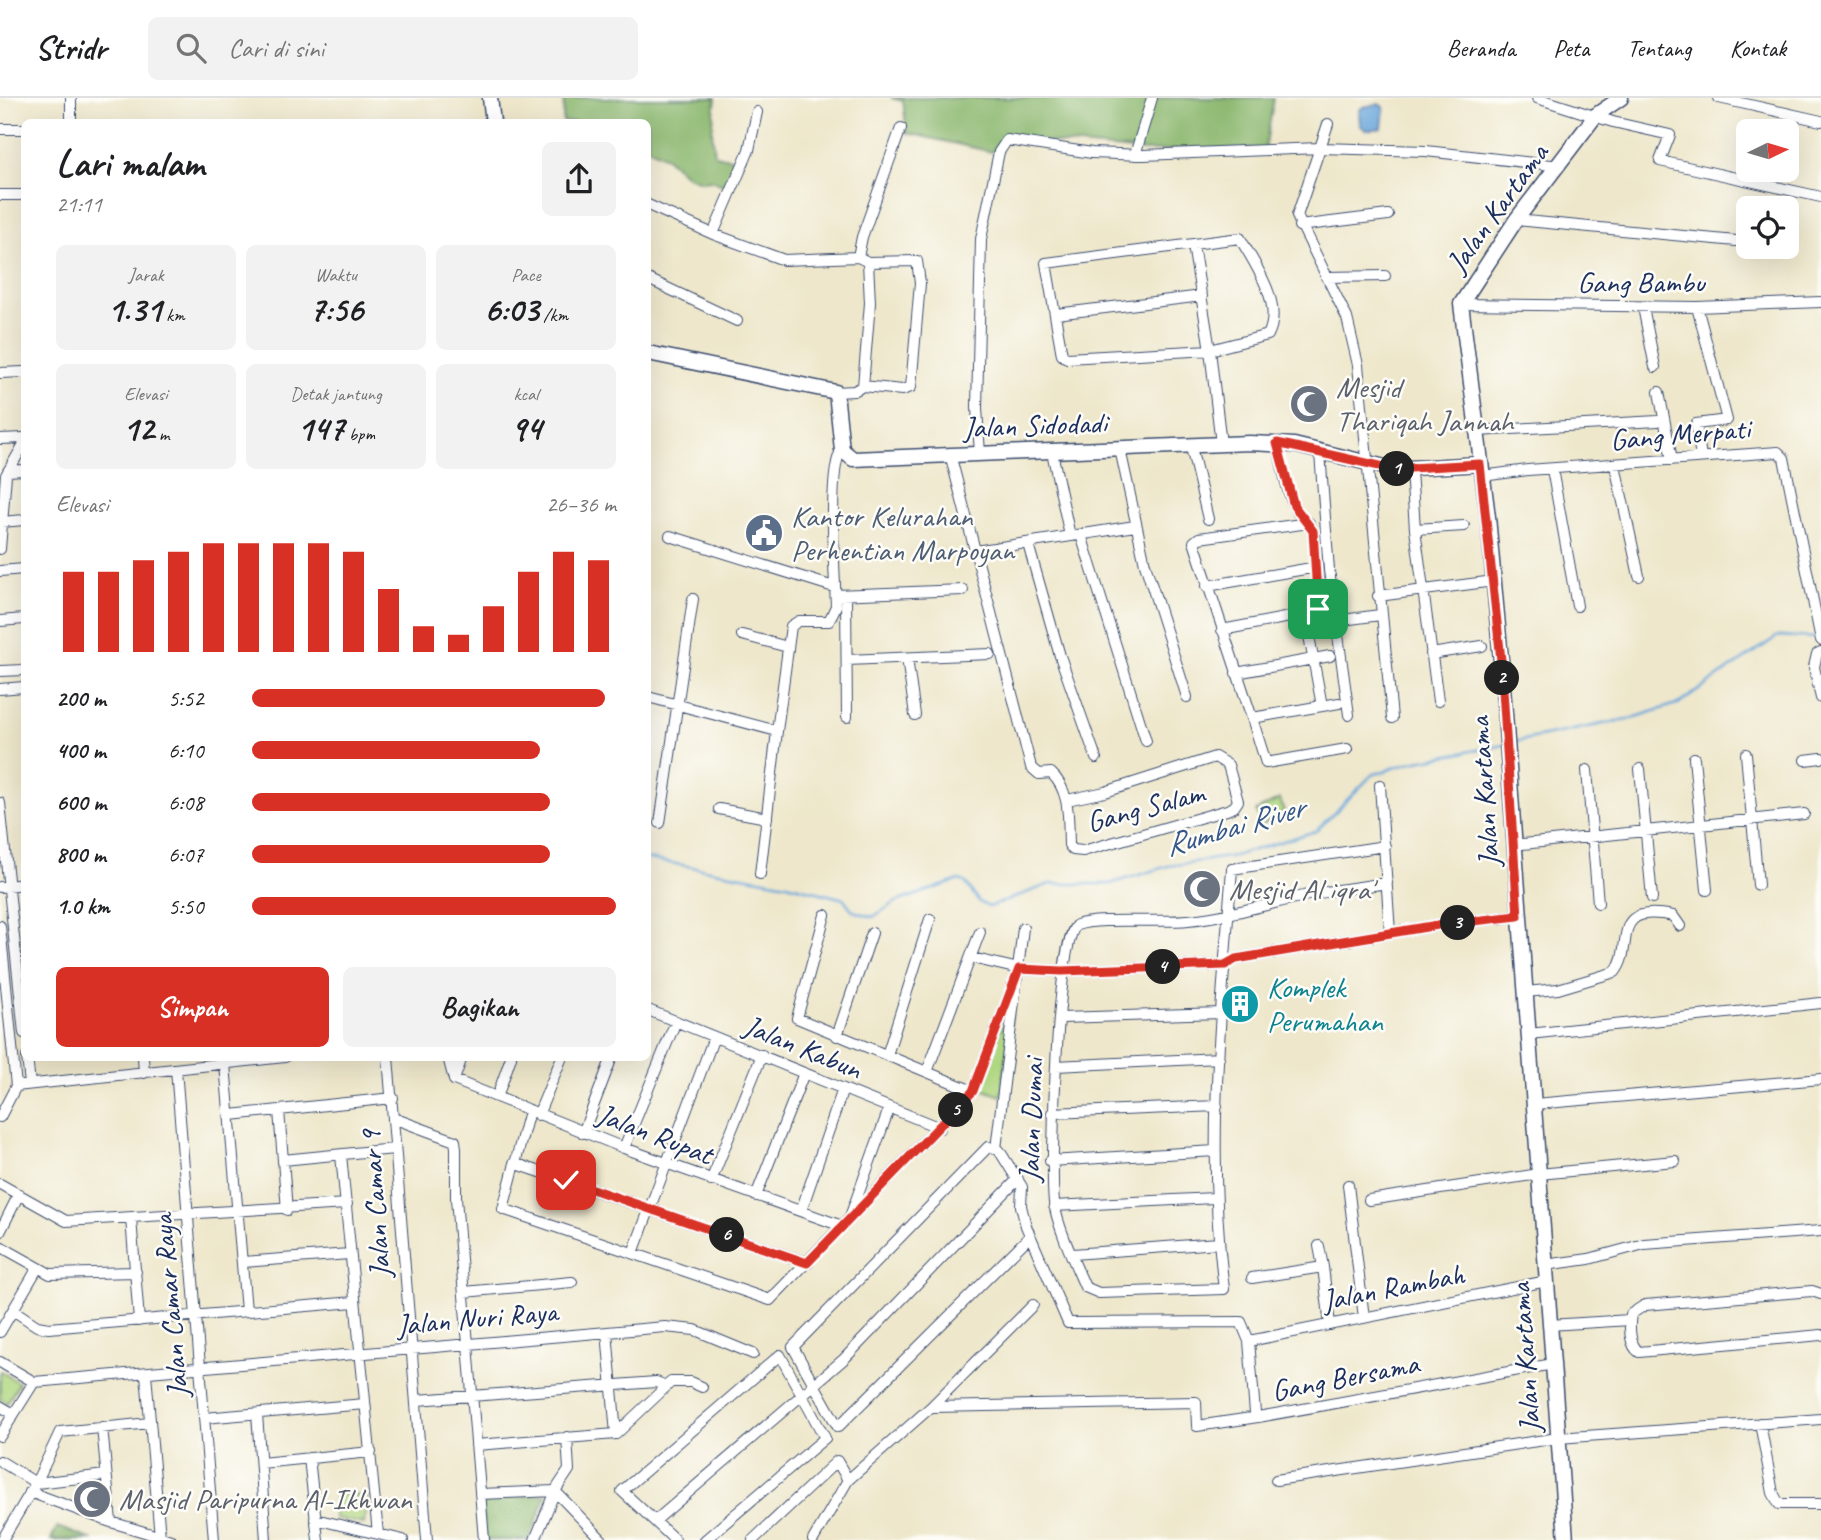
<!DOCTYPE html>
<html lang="id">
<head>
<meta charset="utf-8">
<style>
  body { margin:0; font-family:Caveat,sans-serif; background:#f2f2f2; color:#202124; height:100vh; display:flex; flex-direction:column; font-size:26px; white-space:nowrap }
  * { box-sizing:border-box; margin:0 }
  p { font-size:23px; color:#757577 }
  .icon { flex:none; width:38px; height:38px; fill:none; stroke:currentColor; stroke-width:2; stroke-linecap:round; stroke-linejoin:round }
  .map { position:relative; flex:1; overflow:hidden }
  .panel { position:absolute; left:21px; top:21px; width:630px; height:942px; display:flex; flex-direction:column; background:#fff; border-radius:10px; box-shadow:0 7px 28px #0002 }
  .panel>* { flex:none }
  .needle { width:46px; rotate:85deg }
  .fabs { position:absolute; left:1736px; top:21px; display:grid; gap:14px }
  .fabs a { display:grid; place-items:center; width:63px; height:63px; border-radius:10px; background:#fff; box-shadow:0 7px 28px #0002; font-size:35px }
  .pin { position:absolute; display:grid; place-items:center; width:60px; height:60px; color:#fff; margin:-30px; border-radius:14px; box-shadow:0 4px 10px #0006 }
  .km { position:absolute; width:35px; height:35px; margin:-18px; border-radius:50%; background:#222; color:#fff; font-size:19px; line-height:35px; text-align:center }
  .round { display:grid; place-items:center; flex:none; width:74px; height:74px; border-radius:10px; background:#f2f2f2 }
  .head { display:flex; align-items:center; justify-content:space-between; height:119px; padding:0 35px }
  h1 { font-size:38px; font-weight:600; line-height:52px }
  .figures { display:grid; grid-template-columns:repeat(3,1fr); gap:10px; height:119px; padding:7px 35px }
  .figures div { display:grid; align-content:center; border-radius:10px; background:#f2f2f2; text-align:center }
  .figures b { font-size:35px; font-weight:600 }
  .figures small { font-size:19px; font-weight:400 }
  .figures p { font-size:19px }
  .chart { height:196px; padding:14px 35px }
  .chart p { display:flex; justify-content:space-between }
  .chart svg { width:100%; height:126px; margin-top:7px; stroke:#d93025; stroke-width:6 }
  .cta { display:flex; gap:14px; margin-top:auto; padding:14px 35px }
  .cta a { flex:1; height:80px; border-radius:10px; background:#d93025; color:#fff; font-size:28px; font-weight:600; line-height:80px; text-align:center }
  .cta a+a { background:#f2f2f2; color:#202124 }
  ul { padding:0 35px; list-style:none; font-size:23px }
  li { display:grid; grid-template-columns:112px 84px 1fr; align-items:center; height:52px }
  li i { height:18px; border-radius:9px; background:#d93025 }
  header { display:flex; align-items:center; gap:42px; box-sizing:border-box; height:98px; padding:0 35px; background:#fff; border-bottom:2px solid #e0e0e0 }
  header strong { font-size:33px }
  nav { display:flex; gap:38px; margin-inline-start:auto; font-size:24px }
  .search { width:490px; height:63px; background:#f2f2f2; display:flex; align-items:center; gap:18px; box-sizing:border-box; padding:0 24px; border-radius:10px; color:#757577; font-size:26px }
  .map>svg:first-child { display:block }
  .green { fill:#b0d781; stroke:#668370; stroke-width:2 }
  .forest { fill:#8cb86f; stroke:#547466; stroke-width:2 }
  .water { fill:#69a6da; stroke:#426a9c; stroke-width:2 }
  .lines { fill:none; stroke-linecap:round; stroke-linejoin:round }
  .stream { stroke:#69a6da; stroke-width:2.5 }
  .street-casing { stroke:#3b4b6e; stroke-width:12 }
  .secondary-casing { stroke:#3b4b6e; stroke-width:17 }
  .street { stroke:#fff; stroke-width:10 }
  .secondary { stroke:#fff; stroke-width:14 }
  .route-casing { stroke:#fff; stroke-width:14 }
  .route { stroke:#d93025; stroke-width:9 }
  .labels { text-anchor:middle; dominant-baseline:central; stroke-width:5; stroke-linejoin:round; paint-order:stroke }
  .street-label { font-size:30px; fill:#1b2f5e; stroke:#fdfcf7 }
  .worship-label { font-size:30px; fill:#5b616d; stroke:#fdfcf7; text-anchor:start }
  .service-label { font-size:30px; fill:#4e5e75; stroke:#fdfcf7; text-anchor:start }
  .culture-label { font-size:30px; fill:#0d838f; stroke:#fdfcf7; text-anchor:start }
  .water-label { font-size:32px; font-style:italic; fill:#365989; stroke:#fdfcf7 }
</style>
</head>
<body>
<header>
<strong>Stridr</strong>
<div class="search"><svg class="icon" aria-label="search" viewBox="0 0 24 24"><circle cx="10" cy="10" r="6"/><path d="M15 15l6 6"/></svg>Cari di sini</div>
<nav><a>Beranda</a><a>Peta</a><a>Tentang</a><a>Kontak</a></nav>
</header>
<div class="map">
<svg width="1821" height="1442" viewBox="0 0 1821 1442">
  <rect width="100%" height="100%" fill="#fdfcf7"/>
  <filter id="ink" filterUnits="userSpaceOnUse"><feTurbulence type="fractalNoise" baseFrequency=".0143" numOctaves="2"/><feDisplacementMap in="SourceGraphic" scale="14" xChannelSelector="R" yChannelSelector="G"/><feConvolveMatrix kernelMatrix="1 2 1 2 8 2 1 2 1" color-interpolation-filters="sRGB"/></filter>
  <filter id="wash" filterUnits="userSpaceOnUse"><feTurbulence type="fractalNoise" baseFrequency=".00686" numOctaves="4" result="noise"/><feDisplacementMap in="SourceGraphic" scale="28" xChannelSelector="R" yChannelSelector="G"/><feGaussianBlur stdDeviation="1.57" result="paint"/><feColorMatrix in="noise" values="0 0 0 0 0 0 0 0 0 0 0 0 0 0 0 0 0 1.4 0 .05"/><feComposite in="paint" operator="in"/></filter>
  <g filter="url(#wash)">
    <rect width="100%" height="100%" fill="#eee7cb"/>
    <path class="green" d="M1280,701L1284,714L1261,727L1256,713Z
      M1015,890L1001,998L979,990Z
      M0,1273L19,1285L7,1305L0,1301Z
      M335,1394L367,1399L364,1426L334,1420Z"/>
    <path class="forest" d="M564,0H716L712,33L715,57L740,62L728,89L711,82L701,83L687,78L666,59L648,50V24H563Z
      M891,0H1274L1265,51L1145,53L1002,40L992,54L907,35L903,3Z
      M547,1396L529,1442H485L481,1403Z
      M57,1429L93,1442H51Z"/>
    <path class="water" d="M1379,6L1384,10L1382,30L1366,32L1360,27L1359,13L1363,9Z"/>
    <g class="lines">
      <path class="stream" d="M1514,644L1633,620L1680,605L1778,538L1818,540
        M648,761L787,786L844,801L853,813L873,819L896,804L959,782L965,784L979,804L989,809L1050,786H1110L1168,768L1234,758L1316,733L1372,677L1412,664L1504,647"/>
    </g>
  </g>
  <g filter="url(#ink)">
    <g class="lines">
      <defs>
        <path id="street" d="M71,0V24
          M1537,0L1613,24L1670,37L1660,63L1821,99
          M1719,0L1821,23
          M1328,26L1297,118L1347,220L1358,267L1392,620
          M0,31H24
          M1135,57L1152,0
          M0,97H24
          M648,107L713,136L784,162L858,159
          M1516,122L1736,143
          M1299,128L1388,117
          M713,136L749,52L757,14
          M1240,140C1255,167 1284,206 1268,237L1210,252L1067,260L1062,257L1046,165Z
          M1193,147L1210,252L1221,346
          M1326,179L1385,178
          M648,181L737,223
          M1461,206L1697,209L1821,204
          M1643,209L1655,269
          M1697,209L1727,322L1696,326L1701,359
          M1056,216L1202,198
          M0,275L24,274
          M863,288L902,292L911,289L920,185L917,163L868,164
          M836,294L854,293L863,288L870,205L868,164L858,159L862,139L901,30
          M1659,294L1672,362
          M1477,333L1658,323
          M0,341L24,340
          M1277,345C1283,367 1286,398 1299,416C1303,422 1309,426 1313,433L1320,508L1313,515L1305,516L1322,608L1252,620L1194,444L1199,440L1309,425
          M1191,349L1208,421
          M1120,351L1145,466L1187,599
          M1052,354L1070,438
          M1320,355L1329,472L1349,617
          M950,356L1031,669L1039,676L1051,675C1071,693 1068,722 1069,747L1073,752L1083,753L1227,712L1234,709L1238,703L1228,667L1215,659L1105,694L1067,702
          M980,356L977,310L981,141L999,54L1007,42L1092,55L1143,57L1320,50L1426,53L1560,68
          M1615,367L1639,478
          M1552,371L1577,508
          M1411,372L1415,431L1438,603
          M8,373L24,372
          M1482,378L1528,372L1778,354L1784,360L1821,542
          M2,424L24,422
          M1415,431L1464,428
          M1081,437L1146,643
          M670,438L834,489
          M1028,446L1060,558L1096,660
          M0,451L6,377L24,346
          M975,453L1135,428
          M0,473L24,471
          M1207,488L1317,469
          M836,497L963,492
          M846,497L847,619
          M1378,498L1494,483
          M0,523L24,521
          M1335,523L1380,517
          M1222,532L1305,516
          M742,537L788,549
          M1821,554L1817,556L1814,569L1821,600
          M1431,556L1482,548
          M907,560L915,617
          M847,562L990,556
          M0,573L24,572
          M1236,575L1330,558
          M0,591L24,589
          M648,599L777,633L791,528L799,523H829L836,508C835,482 827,367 842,352
          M1322,608L1339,605
          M1252,620L1266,665L1347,651
          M1746,656L1758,787
          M1694,660L1707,792
          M1805,662L1821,660
          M1640,671L1652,800
          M1587,672L1598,805
          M1380,687L1390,835
          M0,705L24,935
          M719,711L767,720
          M660,725L693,501
          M1513,747L1804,716
          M1385,748L1232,771C1221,911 1206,1052 1224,1191L1099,1195L1085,1189C1075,1166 1057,1128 1054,1104C1050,1072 1057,835 1077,827C1096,819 1162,825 1188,822C1229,818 1268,806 1308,797C1334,792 1360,789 1387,785
          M760,776L777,633
          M0,789L24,786
          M825,817L797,920L927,974
          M0,828L16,988
          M972,860L1019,871L1062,873L1225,867L1236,861L1438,827L1519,818
          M1525,894L1558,891L1615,874C1636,848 1607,805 1673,818L1680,828
          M648,912L940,1030
          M1061,920L1221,915
          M1529,936L1821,905
          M837,938L872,835
          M887,957L930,821
          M27,959L30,986
          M143,959L144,975
          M388,959L427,1442
          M448,959L454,982
          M225,966L246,1213
          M1056,968L1219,960
          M176,971L214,1442
          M454,982L624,1050L842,1128
          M454,982L462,959
          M16,988L285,959
          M973,993L927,974L980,834
          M497,999L511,959
          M1535,1006L1821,981
          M279,1013L287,1112
          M529,1013L503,1111L770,1202L973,993L1019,871
          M1052,1015L1217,1008
          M231,1017L393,1000
          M538,1017L562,959
          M0,1019L16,988
          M393,1020L455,1043L456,1050V1100L484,1442
          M583,1035L612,959
          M624,1050L676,923
          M996,1051L1023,830
          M341,1057L378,1436
          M283,1062L394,1051
          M1050,1063L1215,1053
          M514,1065L808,1165
          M711,1083L762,957
          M0,1086L66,1123L347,1106
          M1348,1087L1364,1220
          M756,1098L804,975
          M1369,1102L1539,1076L1675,1063
          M1054,1108L1214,1100
          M801,1113L843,991
          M851,1116L889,1011
          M131,1120L139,1223
          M0,1134L19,1096
          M1030,1138L838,1329L793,1249L988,1049L999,1052L1022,1089L1021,1108L1026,1128L1068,1225L1241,1224L1249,1243L1255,1315L1258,1319L1553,1266
          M0,1148L50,1176L136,1174
          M1319,1148L1323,1169
          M633,1155L714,939
          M1073,1156L1218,1145
          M243,1164L349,1156
          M1545,1167L1589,1161L1644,1146L1821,1133
          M1252,1180L1323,1169L1330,1227
          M464,1194L572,1184
          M1821,1196L1812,1193L1645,1207L1631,1216C1629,1228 1629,1247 1639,1254L1821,1237
          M13,1212L37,1228L49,1230L354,1204
          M1549,1227L1630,1222
          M0,1234L37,1171
          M607,1234L616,1336
          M1249,1243L1547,1183
          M0,1264L34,1284L665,1229L695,1232L753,1256
          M146,1276L160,1439
          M417,1302L656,1284L666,1288
          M0,1308L12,1315
          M931,1309L1196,1304L1197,1328L1258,1319
          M257,1316L266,1442
          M204,1320L365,1306
          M1760,1325L1773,1395L1779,1406H1821
          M102,1329L111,1424
          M0,1338L34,1284
          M476,1347L616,1336L671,1284H691L702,1289
          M309,1360L318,1442
          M0,1363L36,1385L106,1377
          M261,1365L371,1354
          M1276,1382L1558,1340L1821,1321
          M555,1393L602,1442
          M30,1394L111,1424L171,1442
          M480,1396L555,1393
          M315,1421L403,1442
          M655,1423L844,1261L1018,1081
          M2,1442L36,1385L60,1334L150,1325
          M535,1442L555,1393L569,1372L567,1339
          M675,1442L622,1393L780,1257L825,1340L705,1442
          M753,1442L837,1363L848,1382
          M813,1442L848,1382L931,1309L1033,1207"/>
        <path id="secondary" d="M490,0L493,24
          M648,255L836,294L842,352L853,361L1249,345L1294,347L1393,371L1480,366
          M1566,1442L1501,562L1488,419L1461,206L1516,122L1596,17L1621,0"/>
      </defs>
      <use href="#street" class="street-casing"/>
      <use href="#secondary" class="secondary-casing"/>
      <use href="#street" class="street"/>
      <use href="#secondary" class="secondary"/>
    </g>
  </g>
  <g class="lines" filter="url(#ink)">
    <defs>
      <path id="route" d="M566,1082L807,1165L973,993L1019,871L1062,873L1225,867L1236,861L1438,827L1518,818L1501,562L1480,366L1393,371L1277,345L1294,408L1313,433L1318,511"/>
    </defs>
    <use href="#route" class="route-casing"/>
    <use href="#route" class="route"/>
  </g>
  <defs>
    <symbol id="mosque-disc" viewBox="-11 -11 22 22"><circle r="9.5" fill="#6b7280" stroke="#fdfcf7"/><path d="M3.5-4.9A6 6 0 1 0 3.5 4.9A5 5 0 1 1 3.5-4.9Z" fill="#fff"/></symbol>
    <symbol id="civic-disc" viewBox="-11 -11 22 22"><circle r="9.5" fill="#5c6f8a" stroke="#fdfcf7"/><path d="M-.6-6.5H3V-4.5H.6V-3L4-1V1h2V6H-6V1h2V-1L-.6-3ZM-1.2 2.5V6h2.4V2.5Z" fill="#fff"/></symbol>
    <symbol id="building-disc" viewBox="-11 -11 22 22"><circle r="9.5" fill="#0f9aa8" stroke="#fdfcf7"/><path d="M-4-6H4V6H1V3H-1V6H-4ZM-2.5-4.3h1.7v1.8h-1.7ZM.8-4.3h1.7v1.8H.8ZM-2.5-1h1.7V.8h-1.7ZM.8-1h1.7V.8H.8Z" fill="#fff"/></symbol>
  </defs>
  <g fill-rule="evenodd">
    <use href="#mosque-disc" x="1287" y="284" width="44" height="44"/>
    <use href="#civic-disc" x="742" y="413" width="44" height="44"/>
    <use href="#mosque-disc" x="1180" y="769" width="44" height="44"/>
    <use href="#building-disc" x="1218" y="884" width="44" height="44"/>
    <use href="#mosque-disc" x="70" y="1379" width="44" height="44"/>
  </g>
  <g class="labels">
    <g class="street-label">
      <text transform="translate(1497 110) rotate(-54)">Jalan Kartama</text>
      <text x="1641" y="184">Gang Bambu</text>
      <text transform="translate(1035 327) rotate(-2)">Jalan Sidodadi</text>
      <text transform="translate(1680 336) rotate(-5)">Gang Merpati</text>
      <text transform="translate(1484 694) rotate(-94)">Jalan Kartama</text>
      <text transform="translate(1145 709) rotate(-15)">Gang Salam</text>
      <text transform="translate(803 949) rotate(22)">Jalan Kabun</text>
      <text transform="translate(1031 1022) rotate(-88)">Jalan Dumai</text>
      <text transform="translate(655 1036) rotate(21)">Jalan Rupat</text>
      <text transform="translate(375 1106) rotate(-94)">Jalan Camar 9</text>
      <text transform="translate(1393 1189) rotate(-11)">Jalan Rambah</text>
      <text transform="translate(170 1208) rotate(-95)">Jalan Camar Raya</text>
      <text transform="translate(477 1220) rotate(-5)">Jalan Nuri Raya</text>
      <text transform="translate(1525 1260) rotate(-94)">Jalan Kartama</text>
      <text transform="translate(1345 1279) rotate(-11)">Gang Bersama</text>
    </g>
    <g class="worship-label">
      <text x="1336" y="289">Mesjid<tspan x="1336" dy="34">Thariqah Jannah</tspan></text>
      <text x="1229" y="791">Mesjid Al iqra'</text>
      <text x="119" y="1401">Masjid Paripurna Al-Ikhwan</text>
    </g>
    <g class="service-label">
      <text x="791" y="418">Kantor Kelurahan<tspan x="791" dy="34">Perhentian Marpoyan</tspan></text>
    </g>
    <g class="culture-label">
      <text x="1267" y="889">Komplek<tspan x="1267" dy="34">Perumahan</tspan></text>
    </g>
    <g class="water-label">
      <text transform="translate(1234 728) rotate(-16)">Rumbai River</text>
    </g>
  </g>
</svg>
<div class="fabs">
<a><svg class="needle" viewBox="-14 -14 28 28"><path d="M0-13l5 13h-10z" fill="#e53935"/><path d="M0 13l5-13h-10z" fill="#757577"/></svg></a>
<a><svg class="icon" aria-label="locate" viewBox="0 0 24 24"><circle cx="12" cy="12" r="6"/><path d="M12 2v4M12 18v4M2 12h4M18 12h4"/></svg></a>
</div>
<div class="pin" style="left:1318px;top:511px;background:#1e9e55"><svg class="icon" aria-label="arrive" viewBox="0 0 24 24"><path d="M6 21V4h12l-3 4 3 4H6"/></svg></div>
<div class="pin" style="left:566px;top:1082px;background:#d93025"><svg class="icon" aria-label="check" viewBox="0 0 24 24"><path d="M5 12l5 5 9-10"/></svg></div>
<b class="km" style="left:1397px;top:371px">1</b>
<b class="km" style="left:1502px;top:580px">2</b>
<b class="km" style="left:1458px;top:825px">3</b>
<b class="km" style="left:1163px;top:869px">4</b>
<b class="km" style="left:956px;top:1012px">5</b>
<b class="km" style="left:727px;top:1137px">6</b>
<section class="panel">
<div class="head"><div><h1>Lari malam</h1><p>21:11</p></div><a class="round"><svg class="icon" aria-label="share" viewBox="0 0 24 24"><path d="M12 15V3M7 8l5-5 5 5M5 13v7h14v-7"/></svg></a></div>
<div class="figures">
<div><p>Jarak</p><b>1.31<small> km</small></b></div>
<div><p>Waktu</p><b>7:56</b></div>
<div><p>Pace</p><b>6:03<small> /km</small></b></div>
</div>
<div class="figures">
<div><p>Elevasi</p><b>12<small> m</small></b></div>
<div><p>Detak jantung</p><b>147<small> bpm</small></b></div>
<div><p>kcal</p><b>94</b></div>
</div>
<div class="chart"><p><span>Elevasi</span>26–36 m</p>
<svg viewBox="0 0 160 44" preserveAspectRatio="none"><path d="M5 44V16M15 44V16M25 44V12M35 44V9M45 44V6M55 44V6M65 44V6M75 44V6M85 44V9M95 44V22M105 44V35M115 44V38M125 44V28M135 44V16M145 44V9M155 44V12"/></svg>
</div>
<ul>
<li><b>200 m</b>5:52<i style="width:97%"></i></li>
<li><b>400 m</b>6:10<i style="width:79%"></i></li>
<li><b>600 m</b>6:08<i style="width:82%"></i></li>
<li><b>800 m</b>6:07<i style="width:82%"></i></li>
<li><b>1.0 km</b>5:50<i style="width:100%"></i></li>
</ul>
<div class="cta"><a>Simpan</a><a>Bagikan</a></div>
</section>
</div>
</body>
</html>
